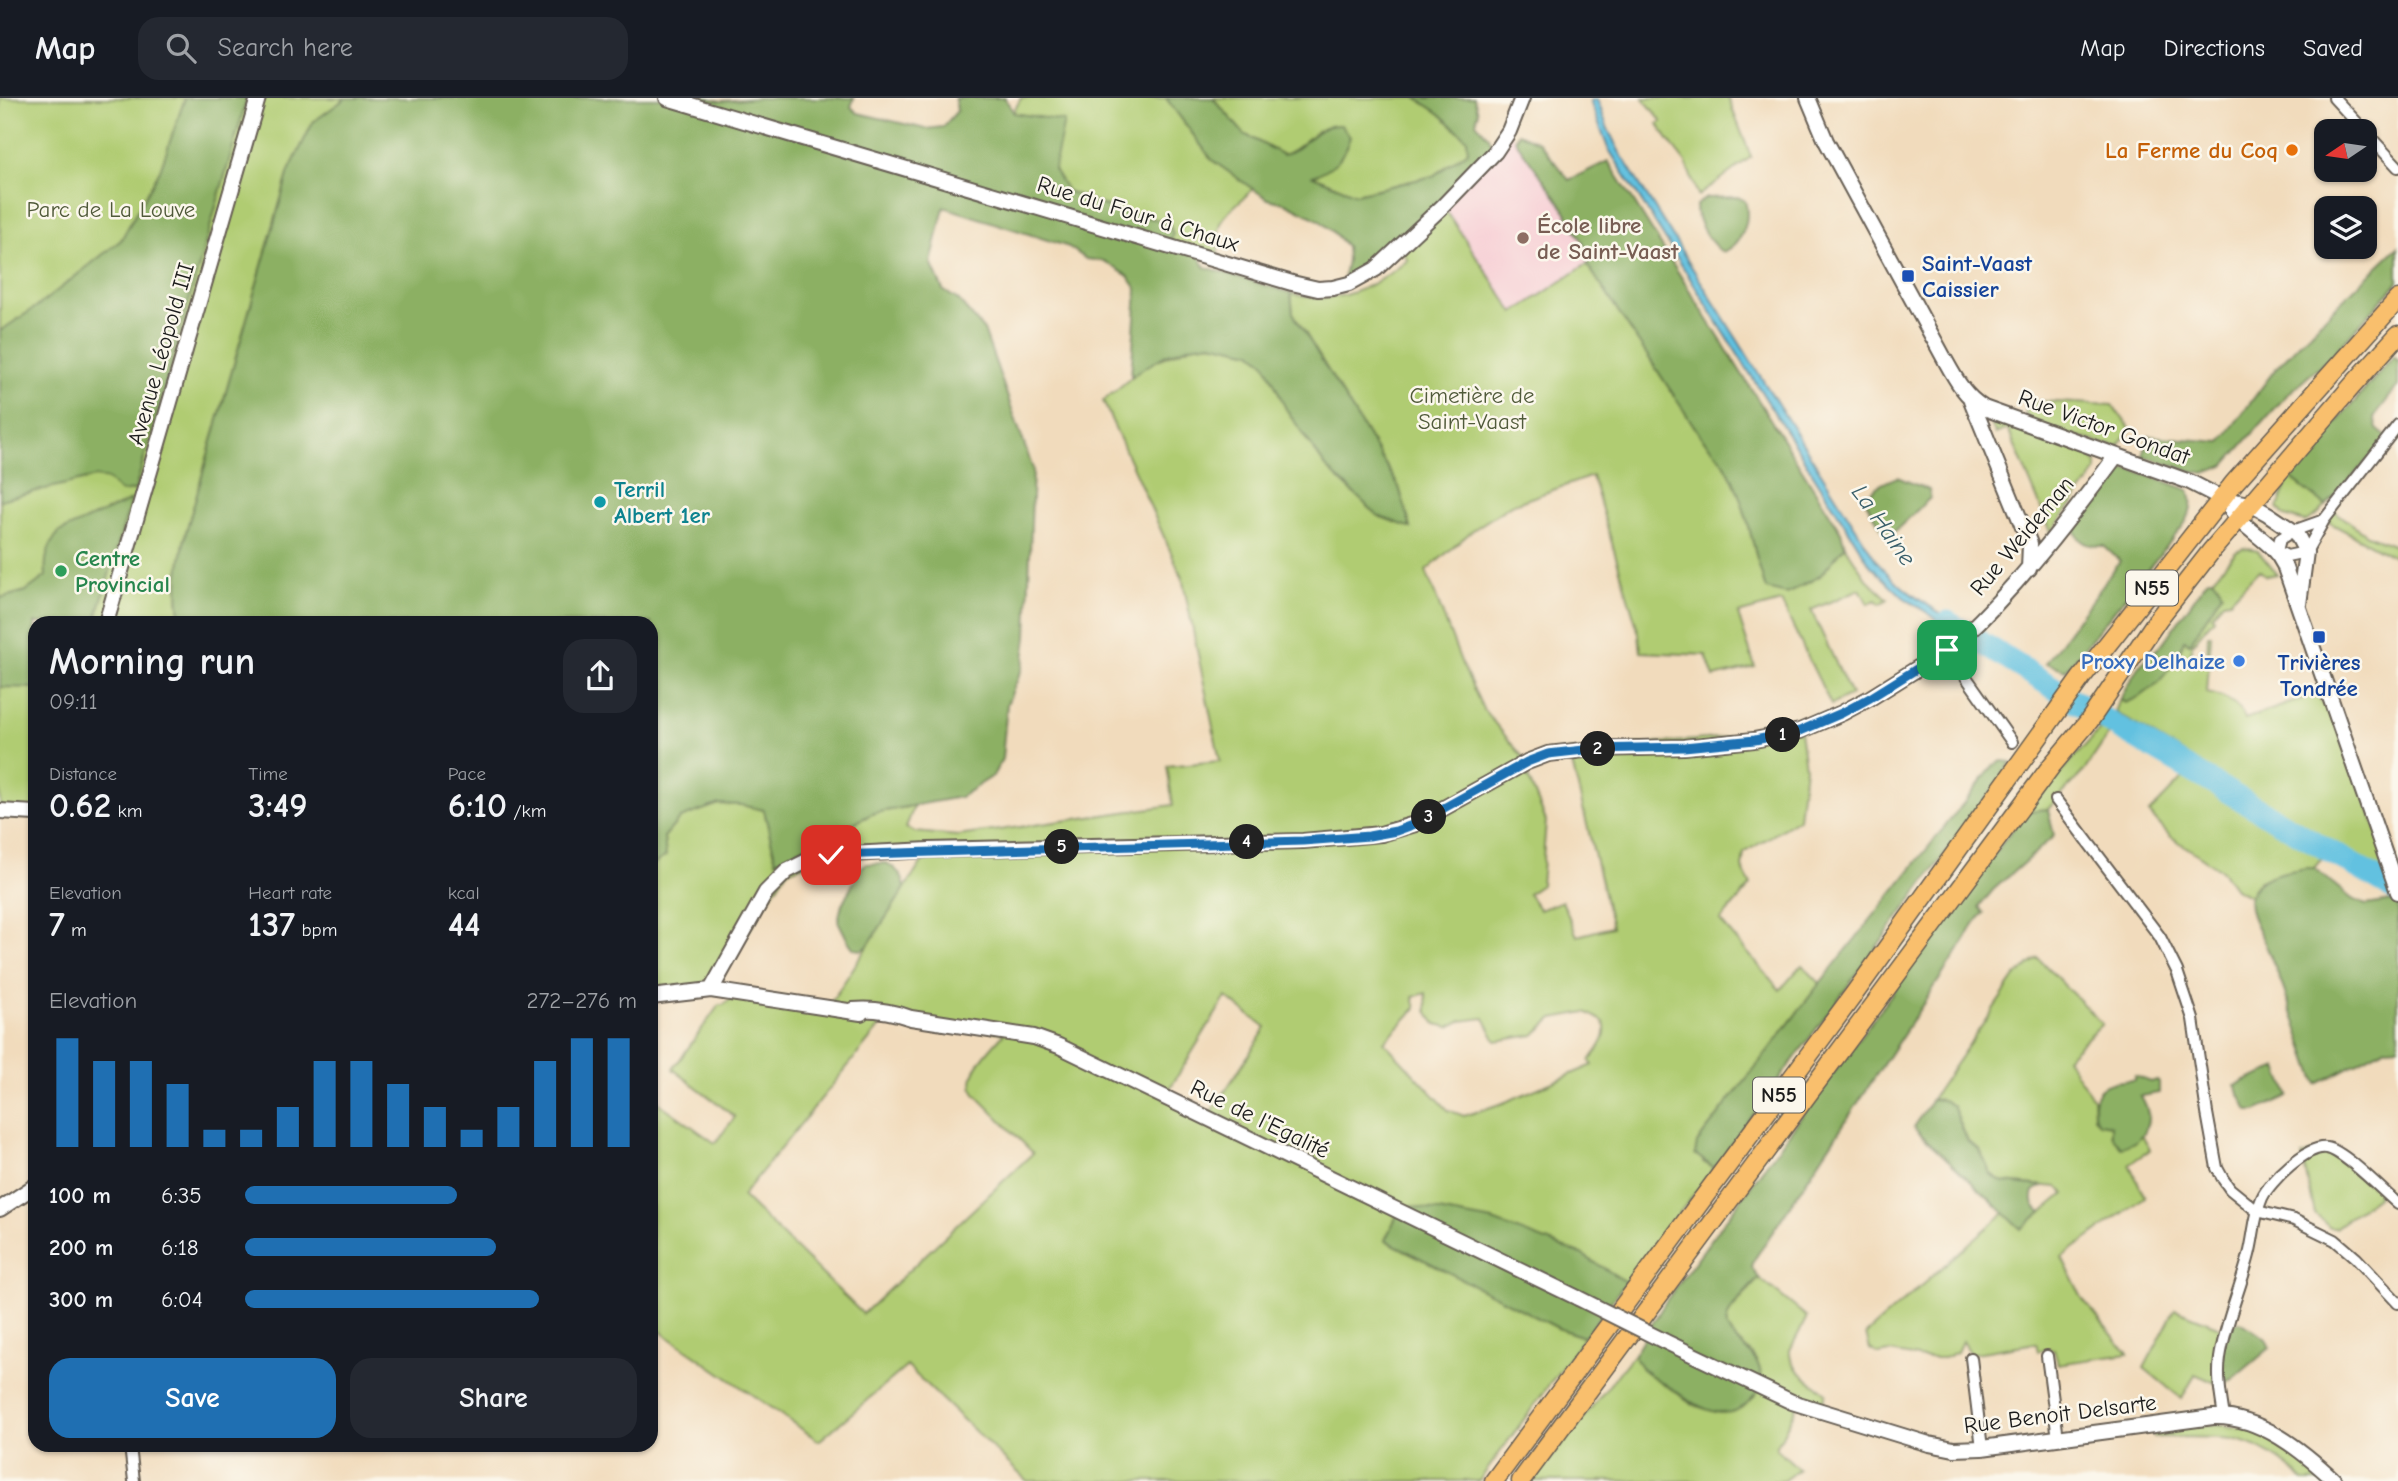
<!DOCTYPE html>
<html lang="en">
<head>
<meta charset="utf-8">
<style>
  body { margin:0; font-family:"Comic Neue",sans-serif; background:#242831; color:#f1f3f6; height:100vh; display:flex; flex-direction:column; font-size:26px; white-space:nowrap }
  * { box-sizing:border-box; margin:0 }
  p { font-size:23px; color:#9ea1a6 }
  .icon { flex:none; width:38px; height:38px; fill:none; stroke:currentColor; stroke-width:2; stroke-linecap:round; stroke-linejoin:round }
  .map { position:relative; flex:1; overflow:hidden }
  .details { position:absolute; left:28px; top:518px; width:630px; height:836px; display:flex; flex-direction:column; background:#171b24; border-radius:21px; box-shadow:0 2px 5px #0004 }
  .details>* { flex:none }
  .needle { width:46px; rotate:257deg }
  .tools { position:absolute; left:2314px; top:21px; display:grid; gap:14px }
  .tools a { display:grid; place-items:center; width:63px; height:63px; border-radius:14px; background:#171b24; box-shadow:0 2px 5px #0004; font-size:35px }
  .pin { position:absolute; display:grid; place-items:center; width:60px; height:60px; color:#fff; margin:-30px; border-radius:14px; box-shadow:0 4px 10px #0006 }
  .km { position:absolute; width:35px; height:35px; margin:-18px; border-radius:50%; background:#222; color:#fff; font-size:19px; line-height:35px; text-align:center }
  .round { display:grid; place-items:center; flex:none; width:74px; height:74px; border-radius:21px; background:#242831 }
  .head { display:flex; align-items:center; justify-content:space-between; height:119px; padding:0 21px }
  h1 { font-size:38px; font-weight:700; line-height:52px }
  .stats { display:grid; grid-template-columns:repeat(3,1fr); gap:10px; height:119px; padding:7px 21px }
  .stats div { display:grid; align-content:center }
  .stats b { font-size:35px; font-weight:700 }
  .stats small { font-size:19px; font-weight:400 }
  .stats p { font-size:19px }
  .chart { height:196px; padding:14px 21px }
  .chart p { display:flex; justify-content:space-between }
  .chart svg { width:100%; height:126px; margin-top:7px; stroke:#1f6fb2; stroke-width:6 }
  .cta { display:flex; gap:14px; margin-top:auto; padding:14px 21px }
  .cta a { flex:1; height:80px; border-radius:21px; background:#1f6fb2; color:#fff; font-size:28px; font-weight:700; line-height:80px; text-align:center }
  .cta a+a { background:#242831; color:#f1f3f6 }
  ul { padding:0 21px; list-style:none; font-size:23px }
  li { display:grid; grid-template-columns:112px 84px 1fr; align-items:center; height:52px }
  li i { height:18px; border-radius:9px; background:#1f6fb2 }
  header { display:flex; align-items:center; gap:42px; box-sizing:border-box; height:98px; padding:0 35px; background:#171b24; border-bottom:2px solid #363941 }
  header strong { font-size:33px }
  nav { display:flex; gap:38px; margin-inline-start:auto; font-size:24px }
  .search { width:490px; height:63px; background:#242831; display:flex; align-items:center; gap:18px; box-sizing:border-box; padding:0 24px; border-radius:21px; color:#9ea1a6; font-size:26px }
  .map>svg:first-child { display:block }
  .built { fill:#f7cfd5 }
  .green { fill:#b0cc72; stroke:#667447; stroke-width:2; fill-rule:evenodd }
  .forest { fill:#8cb064; stroke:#546640; stroke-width:2 }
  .water { fill:#62c1e0; stroke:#3f6e7e; stroke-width:2 }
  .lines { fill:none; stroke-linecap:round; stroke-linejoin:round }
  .river { stroke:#62c1e0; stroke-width:23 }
  .minor-casing { stroke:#675f54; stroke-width:14 }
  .tertiary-casing { stroke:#675f54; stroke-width:18 }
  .trunk-casing { stroke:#675f54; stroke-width:21 }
  .minor { stroke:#fff; stroke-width:10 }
  .tertiary { stroke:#fff; stroke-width:14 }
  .trunk { stroke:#f9bf6d; stroke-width:18 }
  .tertiary-bridge-casing { stroke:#675f54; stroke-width:18; stroke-linecap:butt }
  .tertiary-bridge { stroke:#fff; stroke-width:14 }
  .route-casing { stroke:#fff; stroke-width:14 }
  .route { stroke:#1f6fb2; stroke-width:9 }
  .food-dot { fill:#e8710a; stroke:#fbf7ec; stroke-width:2.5 }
  .education-dot { fill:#8d6e63; stroke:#fbf7ec; stroke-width:2.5 }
  .transit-dot { fill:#1a4fb4; stroke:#fbf7ec; stroke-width:2.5 }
  .culture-dot { fill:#0f9aa8; stroke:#fbf7ec; stroke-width:2.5 }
  .leisure-dot { fill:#2e9e5b; stroke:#fbf7ec; stroke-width:2.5 }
  .shop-dot { fill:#3f7fe0; stroke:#fbf7ec; stroke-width:2.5 }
  .labels { text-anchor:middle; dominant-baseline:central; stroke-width:5; stroke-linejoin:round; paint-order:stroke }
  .shield { fill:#fbf7ec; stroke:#5f5e5a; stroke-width:2 }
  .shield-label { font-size:21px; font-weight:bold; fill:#1c1c1c }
  .food-label { font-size:23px; font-weight:bold; fill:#c56008; stroke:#fbf7ec; text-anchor:end }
  .park-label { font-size:23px; fill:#505a3a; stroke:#fbf7ec }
  .street-label { font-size:23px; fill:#1c1c1c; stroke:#fbf7ec }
  .education-label { font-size:23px; font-weight:bold; fill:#785e54; stroke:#fbf7ec; text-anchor:start }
  .transit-label { font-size:23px; font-weight:bold; fill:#164399; stroke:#fbf7ec; text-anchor:start }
  .culture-label { font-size:23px; font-weight:bold; fill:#0d838f; stroke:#fbf7ec; text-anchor:start }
  .leisure-label { font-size:23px; font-weight:bold; fill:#27864d; stroke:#fbf7ec; text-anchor:start }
  .shop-label { font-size:23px; font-weight:bold; fill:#366cbe; stroke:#fbf7ec; text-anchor:end }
  .water-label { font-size:24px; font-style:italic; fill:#385e6a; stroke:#fbf7ec }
</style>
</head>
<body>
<header>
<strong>Map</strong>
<div class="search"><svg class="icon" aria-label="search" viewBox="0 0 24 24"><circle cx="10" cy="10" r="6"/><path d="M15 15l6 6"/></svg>Search here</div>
<nav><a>Map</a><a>Directions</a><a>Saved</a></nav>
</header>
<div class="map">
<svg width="2398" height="1383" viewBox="0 0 2398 1383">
  <rect width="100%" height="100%" fill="#fbf7ec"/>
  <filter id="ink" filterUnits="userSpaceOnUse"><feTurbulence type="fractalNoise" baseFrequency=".0143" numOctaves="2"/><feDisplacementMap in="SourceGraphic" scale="14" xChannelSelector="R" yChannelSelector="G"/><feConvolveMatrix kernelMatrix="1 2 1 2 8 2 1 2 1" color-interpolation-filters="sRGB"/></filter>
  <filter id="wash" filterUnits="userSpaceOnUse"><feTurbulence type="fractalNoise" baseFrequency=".00686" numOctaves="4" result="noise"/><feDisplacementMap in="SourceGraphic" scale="28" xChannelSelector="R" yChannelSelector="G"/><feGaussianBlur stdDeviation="1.57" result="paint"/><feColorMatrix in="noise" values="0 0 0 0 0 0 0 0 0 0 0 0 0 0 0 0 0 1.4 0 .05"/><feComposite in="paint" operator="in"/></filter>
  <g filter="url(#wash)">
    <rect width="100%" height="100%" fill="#f1dbbc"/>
    <path class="built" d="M1509,33L1561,106L1591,159L1587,166L1514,216L1443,108Z"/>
    <path class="green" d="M0,0H346L341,3L289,73L186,434C180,465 174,494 182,525H35V715L0,713Z
      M1021,0H1166L1212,62L1253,91C1221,122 1217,116 1218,163L1168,148L1171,129L1168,124L1118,113L1067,93L1013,15Z
      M1213,0H1416L1439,15L1467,41L1468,53L1433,78L1356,96L1312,78L1317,33L1292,54L1283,57L1244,36Z
      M1643,0H1728L1751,59L1698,98L1686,65L1668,42L1658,26L1662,24Z
      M1443,108L1514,215L1587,166L1702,340C1709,348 1718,356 1724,365C1747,403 1752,450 1766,491L1787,496L1820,478L1845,448L1866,480L1888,501L1880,506L1876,502L1868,506L1860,491L1811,512L1851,597L1831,607L1781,504L1738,516L1755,569L1714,579L1706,557L1641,554L1639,536L1592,378L1511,407L1473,432L1426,473L1462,566L1483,611L1527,664L1523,667L1546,723L1541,787L1528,796L1540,812L1562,803L1577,838L1612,829L1569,653L1800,633L1805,669L1799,721L1744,755L1742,770L1751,787L1720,823L1780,892L1802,867L1820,885L1697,1045L1703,1064L1714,1070L1626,1184L1581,1156L1385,1142L1560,1231L1584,1239L1479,1383H1027L907,1268L819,1343L651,1227V984L659,990L652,1000L715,1045L735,1019L673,971L719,907H723L732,900L828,909L929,753L831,757L787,773L711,892L651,897V768L665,758L664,739L680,720L719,706L741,707L764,712L776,763L874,715L914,708L906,730L915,734L958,738L1173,707L1167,668L1220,663L1182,479L1103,303L1146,267L1191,248L1211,245L1252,254L1265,265L1303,337L1326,369L1378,418L1411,430L1399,389L1293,215L1291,195C1336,210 1374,189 1408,162L1399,150ZM1426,895L1427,913L1436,926L1449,929L1461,923L1484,920L1496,943L1534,937L1553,920L1586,914L1604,924C1609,941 1598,950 1590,963L1593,967L1503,1005L1464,1018L1448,1012L1384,944L1416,910L1413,899ZM1226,899L1266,930L1207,1021L1164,1000ZM870,918L911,920L1004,935C991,951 963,975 975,996L1033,1055L863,1216L742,1098L887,920Z
      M2037,303L2112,307L2131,331L2117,349L2031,327L2025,315L2027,310Z
      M1996,322L2092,358L2097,366V373L2051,434L2008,331L1995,336L1992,328Z
      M2289,379L2326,408L2319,415L2305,424L2285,418L2278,410Z
      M2332,411L2367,437L2398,449V461L2328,424Z
      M2243,450L2258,453L2277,476L2266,478L2259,472L2230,502L2223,503L2212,517L2214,520L2192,546L2190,557L2193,560L2207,559L2208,537H2211L2207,595C2223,598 2239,605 2245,621L2302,601L2300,593L2306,591L2309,597L2318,595L2322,606L2332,603L2394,783L2115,614L2120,601L2125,605L2178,559L2184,542L2189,545L2218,486L2213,481L2236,453Z
      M2101,630H2113L2084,673L2048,711L2026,713Z
      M2188,675L2325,757L2314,770H2306L2259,783L2249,798L2235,791L2222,773L2170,738L2149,715Z
      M2038,860L2102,926L2066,960L2093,1000L2094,1019L2138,1040L2142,1036L2150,1052L2129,1066L2145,1099L2062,1159L2082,1200L2128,1256L2058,1266L2054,1251L2038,1253L2036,1245L1970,1256L1962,1243L1957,1254L1944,1260H1923L1890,1254L1879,1256L1870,1251L1866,1236L2004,1115L2021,1131L2065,1095L2057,1089L2003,1084L1990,1075L1980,1052L1968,1044L1953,1008L1943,1002L1932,1001L2015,879Z
      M2327,1050L2380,1090L2376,1099L2335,1130H2330L2315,1116L2302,1058Z
      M1759,1180L1807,1219L1790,1252C1788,1271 1813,1284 1826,1295L1820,1312L1798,1306L1776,1350L1799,1371L1783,1383H1533L1634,1256L1642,1271L1696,1308L1720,1315L1742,1310L1754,1299L1758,1265L1751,1255L1729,1235L1726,1225L1728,1216Z
      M2175,1211L2225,1231L2216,1285L2195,1276L2182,1301L2144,1270Z
      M2197,1323L2198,1328L2221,1327L2250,1332L2252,1326L2335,1383H2303C2287,1364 2257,1345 2232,1341C2207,1338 2180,1340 2154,1339L2152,1328Z"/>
    <path class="forest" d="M185,0H247L135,392L121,394L107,381L95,379L0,402V233L39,207L121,142L160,72Z
      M346,0H707L721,3L758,0H854L851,9L858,15L926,31L943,29L957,13L955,0H1005L1014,15L1064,23L1054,71L1067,93L1118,113L1168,124L1173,136L1168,148L1199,157L1205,169L1291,195L1293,215L1399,389L1411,430L1378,418L1326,369L1286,311L1265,265L1252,254L1211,245L1191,248L1166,257L1131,278L1137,191L1128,178L1104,163L1086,161L1069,149L944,109L931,165L943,192L958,202L984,232L1033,371L1027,539L1023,569L1007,606L1002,661L993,678L960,699L874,715L776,763L764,712L741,707L719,706L680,720L664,739L666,758L651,768V525H182C174,494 180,465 186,434L289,73L313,24Z
      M1166,0H1213L1244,36L1283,57C1305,51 1315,25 1341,27L1350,39C1343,62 1333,70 1313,78L1356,96L1433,78L1468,53L1467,41L1439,15L1416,0H1474L1478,14L1476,25L1489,39L1495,54L1349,186L1344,178L1347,162L1346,148L1333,134L1319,122L1285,105L1268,101L1253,91L1212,62Z
      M1518,35L1539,44L1569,82L1608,63L1614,72L1841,434L1845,448L1820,478L1787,496L1766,491C1752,450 1747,403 1724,365C1718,356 1709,348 1702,340L1587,166L1591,159L1561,106L1515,42Z
      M1738,99L1745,103C1751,122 1742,148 1722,154C1709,144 1695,123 1696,107L1706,100Z
      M2398,149V184L2331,258L2285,299L2224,368L2205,375L2191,373L2143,358L2149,338L2221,344L2277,269L2332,212Z
      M2394,258L2398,262V288L2374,319L2377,331L2388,340L2326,408L2289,379Z
      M2121,372H2133L2189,392C2194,405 2191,417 2183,428L2066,572L2046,565L2120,463L2104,448C2082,449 2076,441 2071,420L2111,377Z
      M1897,379L1929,392L1930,400L1894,434L1888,436L1882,431L1866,404C1867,391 1885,384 1897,379Z
      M131,402L95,525H35V590L0,589V500L26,493L46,478C44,460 48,448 59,434Z
      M2208,481H2213L2218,486L2222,495L2190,545L2184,542C2173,571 2155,595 2125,605L2120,601L2138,569L2162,546Z
      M2002,663L2011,664L2001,680L1714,1070L1695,1056L1697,1045L1820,885L1994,667Z
      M2048,711L2054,738L1993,792L1979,809L1984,815L1974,826L1966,841L1754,1162L1752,1170L1759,1180C1749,1191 1734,1204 1728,1218C1716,1243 1773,1254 1759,1290C1757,1297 1751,1302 1745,1307C1721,1328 1688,1302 1668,1288C1660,1283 1648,1277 1642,1270C1638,1266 1636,1260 1634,1256L1666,1203L2026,713Z
      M887,765C897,772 903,777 905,790L867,849L861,852L854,851L848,843L838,823L842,806L862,769L866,766Z
      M2306,770H2314L2352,801L2366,807L2398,802V948L2386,949L2317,986C2300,941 2287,894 2267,850C2261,835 2244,812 2251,796C2260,775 2286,774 2306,770Z
      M2278,970L2289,998L2256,1013H2248L2235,987Z
      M2135,978L2151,984L2157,982L2159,984V995L2141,998C2155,1020 2148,1043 2121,1049L2111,1036V1027L2099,1025C2094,1020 2094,1016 2094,1009C2093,985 2114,983 2134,982Z
      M1932,1001L1943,1002L1953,1008L1968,1044L1980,1052L1990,1076L2003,1084L2043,1088L2034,1093C2031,1103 2033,1108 2041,1114L2021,1131L1913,1029Z
      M1411,1108L1493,1123L1581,1156L1626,1184L1584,1239L1560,1231L1385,1142L1399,1113Z
      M2241,1224L2266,1241L2270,1250L2233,1281L2224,1285L2218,1274L2225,1231L2235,1225Z"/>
    <path class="water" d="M1597,1L1608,31L1620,55L1876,462C1900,492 1930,509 1962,528L1957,534L1903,499L1871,468L1608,50L1590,3Z"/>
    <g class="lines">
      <path class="river" d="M1948,524L2112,626L2398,793"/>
    </g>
  </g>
  <g filter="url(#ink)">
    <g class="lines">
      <defs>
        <path id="minor" d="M2334,0L2398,69
          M2324,422L2293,433L2280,441L2277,453L2287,458L2306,454L2324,422L2398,327
          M1947,552L2012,644
          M2056,702L2160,839L2177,873L2193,921L2207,1015L2217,1070L2223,1081L2230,1091L2257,1113L2294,1122L2335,1142L2356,1160L2398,1205
          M2047,1258L2058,1340
          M1971,1260L1982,1350
          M2224,1319C2221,1299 2217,1280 2220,1260C2225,1225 2240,1192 2249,1157C2254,1139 2254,1118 2262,1100C2269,1084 2308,1046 2327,1050C2344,1053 2383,1093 2398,1106
          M130,1348L134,1383"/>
        <path id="tertiary" d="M667,0L1292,185L1318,191L1333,190L1349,186L1376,171L1443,108L1495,54L1509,33L1522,0
          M1808,0L1826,43L1944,260C1955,280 1964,298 1984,310L2190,384L2223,401L2250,406L2268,416L2296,435L2306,454L2299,506
          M1971,302L2030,446L2029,471
          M2232,413C2248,435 2272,442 2284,467L2398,794
          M106,525L258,0
          M0,713L35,715
          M711,892L766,794L787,773L813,760L831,757L929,752L1303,743L1381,736L1415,726L1527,664L1548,656L1593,651L1684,649L1754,642L1800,633L1842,615L1870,600L1947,552L1960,542C2019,487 2068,423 2116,358
          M651,899L711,892L861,915
          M853,912C874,910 891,913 911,920L1034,939L1059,948L1578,1200
          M0,1111L35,1088
          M1664,1243L1792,1304L1929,1346L1954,1351L1982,1350L2213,1319C2260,1317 2303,1353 2335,1383"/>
        <path id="trunk" d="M1494,1383L1854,896L2081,580L2234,385L2398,201
          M1521,1383L2052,667L2089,623L2158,521L2212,452L2352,288L2398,237"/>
      </defs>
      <use href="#minor" class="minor-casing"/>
      <use href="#tertiary" class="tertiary-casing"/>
      <use href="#trunk" class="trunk-casing"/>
      <use href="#minor" class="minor"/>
      <use href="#tertiary" class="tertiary"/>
      <use href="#trunk" class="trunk"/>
      <defs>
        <path id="tertiary-bridge" d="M1578,1200L1664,1243"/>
      </defs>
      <use href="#tertiary-bridge" class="tertiary-bridge-casing"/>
      <use href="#tertiary-bridge" class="tertiary-bridge"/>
    </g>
  </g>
  <g class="lines" filter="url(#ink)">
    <defs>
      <path id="route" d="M831,757L1303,743L1369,738L1396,733L1415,726L1527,664L1548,656L1593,651L1684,649L1755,642L1800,633L1842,615L1870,600L1947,552"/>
    </defs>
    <use href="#route" class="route-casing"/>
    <use href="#route" class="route"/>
  </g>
  <circle class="food-dot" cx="2292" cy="52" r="7"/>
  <circle class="education-dot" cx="1523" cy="140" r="7"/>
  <g class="transit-dot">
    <rect x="1901" y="171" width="14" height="14" rx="3.5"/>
    <rect x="2312" y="532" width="14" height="14" rx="3.5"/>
  </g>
  <circle class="culture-dot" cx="600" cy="404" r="7"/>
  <circle class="leisure-dot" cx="61" cy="473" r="7"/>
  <circle class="shop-dot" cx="2239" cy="563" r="7"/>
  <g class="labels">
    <g class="shield">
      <rect x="2126" y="472.5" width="52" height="35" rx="5"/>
      <rect x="1753" y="979.5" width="52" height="35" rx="5"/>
    </g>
    <g class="shield-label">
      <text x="2152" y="490">N55</text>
      <text x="1779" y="997">N55</text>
    </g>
    <g class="food-label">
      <text x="2278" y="52">La Ferme du Coq</text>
    </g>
    <g class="park-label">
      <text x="111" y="111">Parc de La Louve</text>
      <text x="1472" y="297">Cimetière de<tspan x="1472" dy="26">Saint-Vaast</tspan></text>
    </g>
    <g class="street-label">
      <text transform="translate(1138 116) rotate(17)">Rue du Four à Chaux</text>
      <text transform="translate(161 256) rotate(-74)">Avenue Léopold III</text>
      <text transform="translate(2104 329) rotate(20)">Rue Victor Gondat</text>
      <text transform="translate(2022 438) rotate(-50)">Rue Weideman</text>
      <text transform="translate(1260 1021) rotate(26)">Rue de l'Egalité</text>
      <text transform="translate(2060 1316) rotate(-7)">Rue Benoit Delsarte</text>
    </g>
    <g class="education-label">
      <text x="1537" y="127">École libre<tspan x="1537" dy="26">de Saint-Vaast</tspan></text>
    </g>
    <g class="transit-label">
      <text x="1922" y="165">Saint-Vaast<tspan x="1922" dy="26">Caissier</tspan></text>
      <text x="2319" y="564" text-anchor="middle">Trivières<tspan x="2319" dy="26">Tondrée</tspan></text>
    </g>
    <g class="culture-label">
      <text x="614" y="391">Terril<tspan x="614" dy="26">Albert 1er</tspan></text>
    </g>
    <g class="leisure-label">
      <text x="75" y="460">Centre<tspan x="75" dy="26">Provincial</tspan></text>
    </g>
    <g class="shop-label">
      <text x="2225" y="563">Proxy Delhaize</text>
    </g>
    <g class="water-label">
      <text transform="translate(1884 427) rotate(55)">La Haine</text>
    </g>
  </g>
</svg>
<div class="tools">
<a><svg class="needle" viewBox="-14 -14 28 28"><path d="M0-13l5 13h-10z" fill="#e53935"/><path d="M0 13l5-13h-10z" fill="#9ea1a6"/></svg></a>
<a><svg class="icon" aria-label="layers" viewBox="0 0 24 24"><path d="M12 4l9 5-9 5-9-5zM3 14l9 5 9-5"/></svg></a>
</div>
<div class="pin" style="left:1947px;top:552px;background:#1e9e55"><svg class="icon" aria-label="arrive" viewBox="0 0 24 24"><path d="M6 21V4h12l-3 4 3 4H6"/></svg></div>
<div class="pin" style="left:831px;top:757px;background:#d93025"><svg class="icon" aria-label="check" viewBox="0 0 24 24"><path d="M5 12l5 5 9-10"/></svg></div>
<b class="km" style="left:1783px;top:637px">1</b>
<b class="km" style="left:1598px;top:651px">2</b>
<b class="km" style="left:1429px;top:719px">3</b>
<b class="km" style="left:1247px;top:744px">4</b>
<b class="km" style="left:1062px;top:749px">5</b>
<section class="details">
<div class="head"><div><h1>Morning run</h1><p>09:11</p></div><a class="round"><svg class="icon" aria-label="share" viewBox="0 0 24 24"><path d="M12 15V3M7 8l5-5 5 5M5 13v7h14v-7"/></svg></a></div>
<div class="stats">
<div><p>Distance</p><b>0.62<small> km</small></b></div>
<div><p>Time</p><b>3:49</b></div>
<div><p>Pace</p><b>6:10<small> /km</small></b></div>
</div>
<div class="stats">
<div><p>Elevation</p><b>7<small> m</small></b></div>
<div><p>Heart rate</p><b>137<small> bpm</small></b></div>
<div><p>kcal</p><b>44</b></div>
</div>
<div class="chart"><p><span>Elevation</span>272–276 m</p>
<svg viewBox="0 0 160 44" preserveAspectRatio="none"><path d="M5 44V6M15 44V14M25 44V14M35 44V22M45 44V38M55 44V38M65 44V30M75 44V14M85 44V14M95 44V22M105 44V30M115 44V38M125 44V30M135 44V14M145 44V6M155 44V6"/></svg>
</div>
<ul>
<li><b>100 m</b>6:35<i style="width:54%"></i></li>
<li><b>200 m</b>6:18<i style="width:64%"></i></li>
<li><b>300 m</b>6:04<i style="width:75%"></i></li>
</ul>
<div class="cta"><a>Save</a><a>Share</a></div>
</section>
</div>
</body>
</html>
